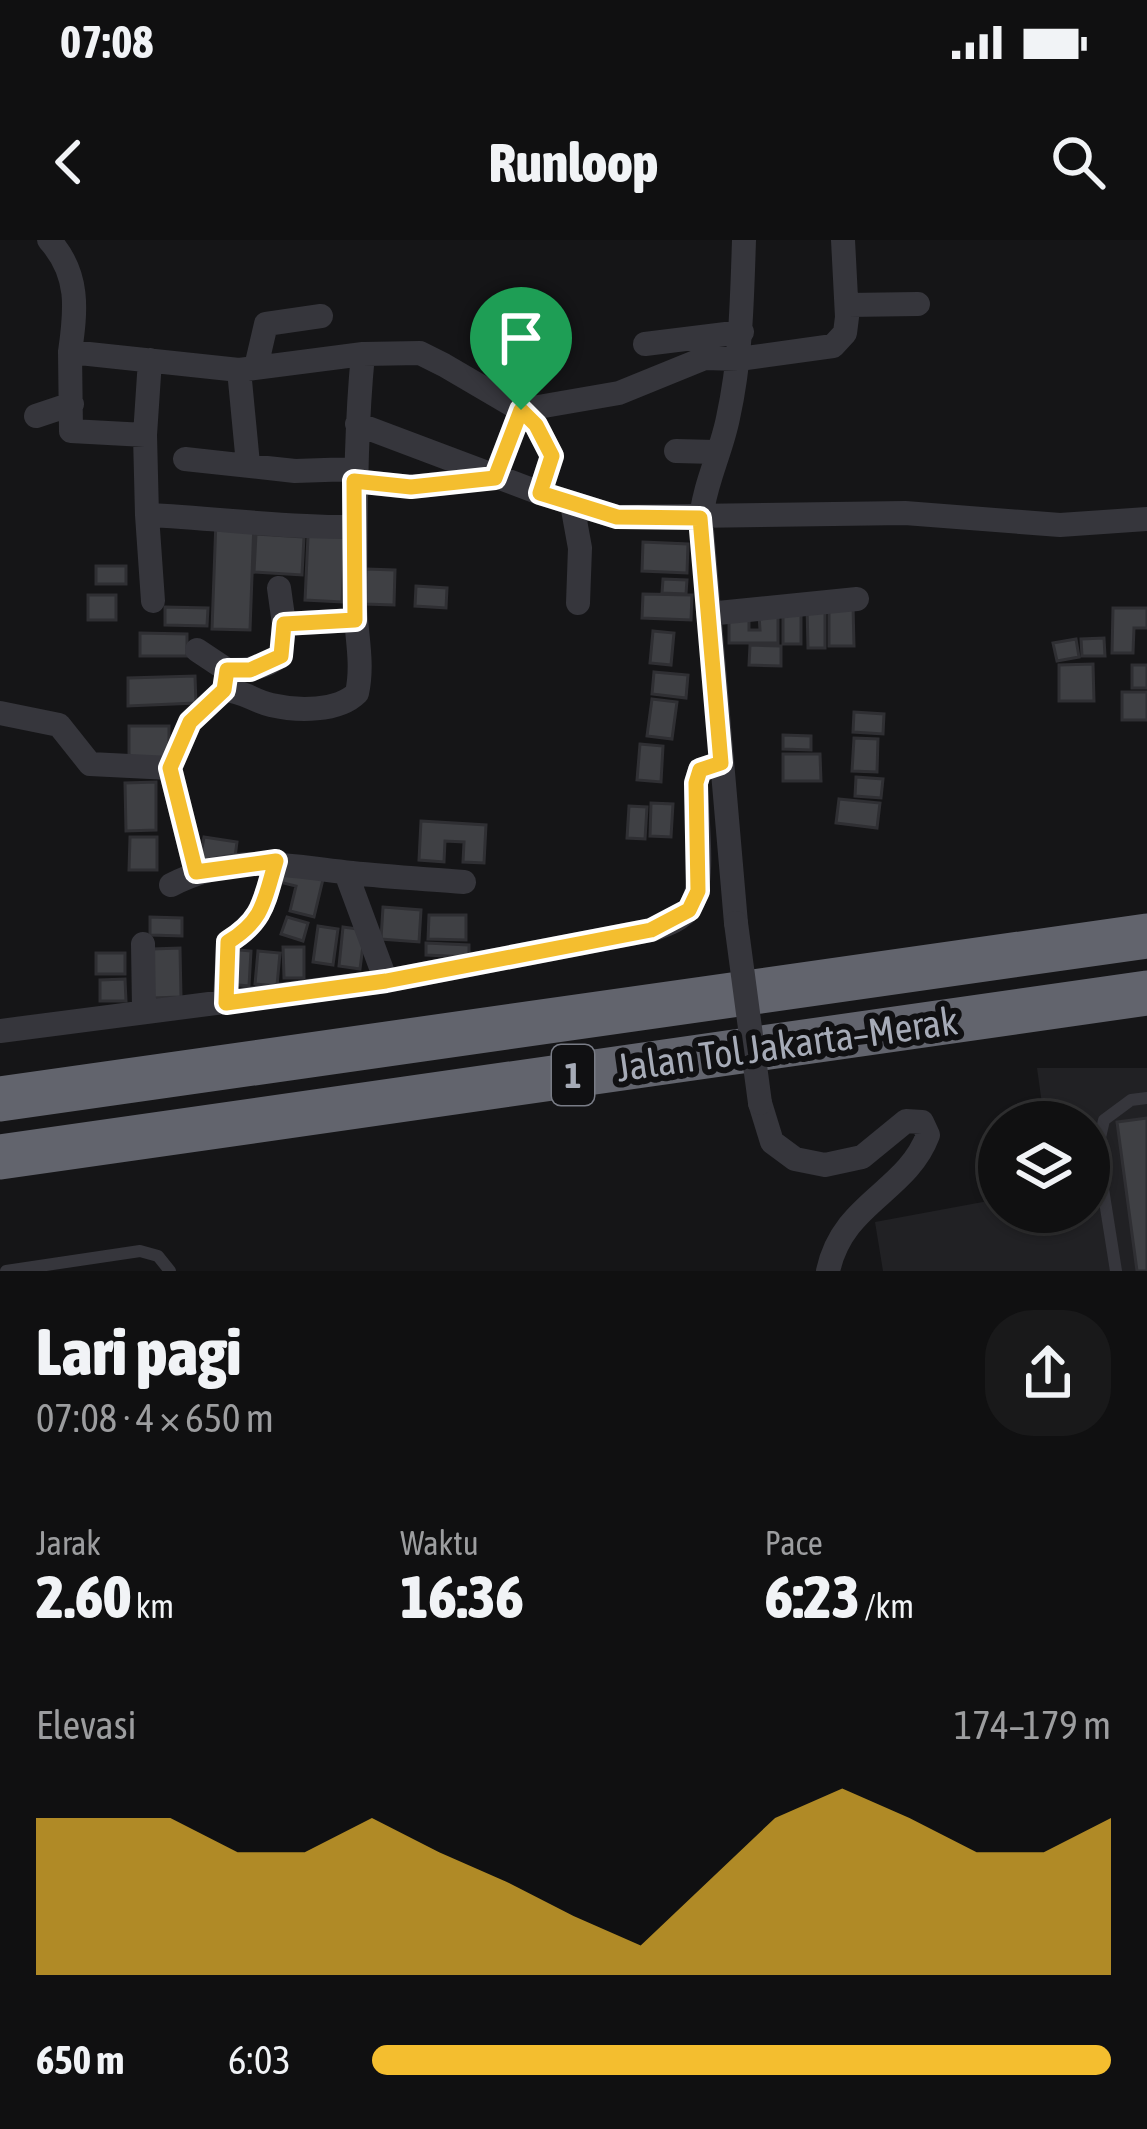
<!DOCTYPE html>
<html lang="id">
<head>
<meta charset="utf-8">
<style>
  body { margin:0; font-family:"Asap Condensed",sans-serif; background:#19191a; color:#f1f3f6; height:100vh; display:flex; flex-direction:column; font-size:45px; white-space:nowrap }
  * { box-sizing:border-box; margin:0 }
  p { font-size:39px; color:#9c9d9f }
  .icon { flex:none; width:66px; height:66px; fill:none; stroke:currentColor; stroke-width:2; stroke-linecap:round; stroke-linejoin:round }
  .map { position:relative; height:1031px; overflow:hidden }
  .details { display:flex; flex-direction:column; background:#101011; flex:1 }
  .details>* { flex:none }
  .fabs { position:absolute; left:978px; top:861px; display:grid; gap:24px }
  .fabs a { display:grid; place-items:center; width:132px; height:132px; border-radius:50%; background:#101011; box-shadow:0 3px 9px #0004,0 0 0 3px #303031; font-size:60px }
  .pin { position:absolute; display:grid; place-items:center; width:102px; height:102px; color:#fff; margin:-123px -51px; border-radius:50% 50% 50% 0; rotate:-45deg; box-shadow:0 0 12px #0007 }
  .pin .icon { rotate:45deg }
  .round { display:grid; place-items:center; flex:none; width:126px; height:126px; border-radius:48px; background:#19191a }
  .head { display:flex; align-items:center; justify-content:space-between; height:204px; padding:0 36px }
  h1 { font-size:66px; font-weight:800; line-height:90px }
  .stats { display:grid; grid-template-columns:repeat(3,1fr); gap:18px; height:204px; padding:12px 36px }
  .stats div { display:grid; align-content:center }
  .stats b { font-size:60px; font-weight:800 }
  .stats small { font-size:33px; font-weight:400 }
  .stats p { font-size:33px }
  .chart { height:336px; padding:24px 36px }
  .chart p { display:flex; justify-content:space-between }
  .chart svg { width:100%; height:216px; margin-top:12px; fill:#f4be2f; opacity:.7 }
  ul { padding:0 36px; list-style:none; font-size:39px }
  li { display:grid; grid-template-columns:192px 144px 1fr; align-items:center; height:90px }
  li i { height:30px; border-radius:15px; background:#f4be2f }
  .status { display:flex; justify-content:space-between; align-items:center; height:84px; padding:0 60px; background:#101011; direction:ltr }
  .status svg { height:33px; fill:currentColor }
  header { display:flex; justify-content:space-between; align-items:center; height:156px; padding:0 36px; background:#101011; font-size:54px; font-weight:800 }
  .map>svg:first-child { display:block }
  .built { fill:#212124 }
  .building { fill:#3f4044; stroke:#2f2f33; stroke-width:3 }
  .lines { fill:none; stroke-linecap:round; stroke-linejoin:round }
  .lane { stroke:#36363c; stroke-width:12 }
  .street { stroke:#36363c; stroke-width:24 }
  .highway { stroke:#62646d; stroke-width:45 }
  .street-bridge { stroke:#36363c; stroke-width:24 }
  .route-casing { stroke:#fff; stroke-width:24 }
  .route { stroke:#f4be2f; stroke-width:15 }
  .labels { text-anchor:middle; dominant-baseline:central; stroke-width:12; stroke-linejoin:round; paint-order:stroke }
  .shield { fill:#101012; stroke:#797c86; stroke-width:3 }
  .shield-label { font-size:36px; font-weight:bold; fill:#a6abb7 }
  .street-label { font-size:39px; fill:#a6abb7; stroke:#101012 }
</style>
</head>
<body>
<div class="status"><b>07:08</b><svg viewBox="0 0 49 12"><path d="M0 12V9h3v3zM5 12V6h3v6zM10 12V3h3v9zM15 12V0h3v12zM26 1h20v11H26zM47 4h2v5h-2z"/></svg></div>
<header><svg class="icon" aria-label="back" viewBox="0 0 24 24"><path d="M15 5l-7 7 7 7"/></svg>Runloop<svg class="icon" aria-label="search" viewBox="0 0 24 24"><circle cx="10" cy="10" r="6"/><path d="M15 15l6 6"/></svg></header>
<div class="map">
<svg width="1147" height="1031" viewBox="0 0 1147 1031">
  <rect width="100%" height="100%" fill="#151517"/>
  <path class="built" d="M1037,828H1147V1031H883L875,982L999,959V972H1089V882H1003L1002,873L1042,864Z"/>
  <path class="building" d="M216,280L254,282L250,390L212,389Z
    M256,294L304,297L302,335L254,332Z
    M308,296L345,297L342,362L305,360Z
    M643,302L688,304L687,333L642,331Z
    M96,326H126V344H96Z
    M366,329L395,330L394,365L364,364Z
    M663,339L687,340L686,354L662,353Z
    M416,346L447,348L446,368L415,366Z
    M643,354L692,355L691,380L642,378Z
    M88,355H116V380H88Z
    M829,364H853L854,406H829Z
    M807,366H825V408H808Z
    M165,367L208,368L207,386L165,385Z
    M801,367V404H783V368Z
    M1113,368H1147V388H1134L1133,413H1112Z
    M729,373H749V390H760L759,375H778V403H729Z
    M653,391L674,393L671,425L650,423Z
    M140,393L187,394V416H140Z
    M1104,398L1105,416H1082L1081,399Z
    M1076,399L1079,417L1057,421L1053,403Z
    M750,405L781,406V426L749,425Z
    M1093,424L1094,461H1059V425Z
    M1132,425H1147V448H1132Z
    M654,432L688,435L686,458L652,454Z
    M195,436L196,463L128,466V438Z
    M1122,452H1147V480H1122Z
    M652,459L677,462L672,499L647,496Z
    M854,472L884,474L883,494L853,492Z
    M129,486H169V518H129Z
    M783,495L811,496V510L783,509Z
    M854,498L878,499L877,532L852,531Z
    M640,504L663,506L661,542L637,540Z
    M783,514H820L821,541H783Z
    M856,537L883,539L881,558L855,556Z
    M156,542V590L126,591L125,543Z
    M839,559L880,563L877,588L836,583Z
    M651,563L673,564L671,597L650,596Z
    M629,566L647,567L645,599L627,598Z
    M421,581L486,585L484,623L463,622L464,602L445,601L444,622L419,620Z
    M130,597H157V630H129Z
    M204,597L237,602L234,625L200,620Z
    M283,625L324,635L314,677L290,671L296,646L279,642Z
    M383,667L421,670L419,702L381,699Z
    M429,675H466V700L428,699Z
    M150,677L182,678V696L150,695Z
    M287,677L308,683L303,701L281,694Z
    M318,686L338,689L333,725L313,722Z
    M343,687L365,690L360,729L339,726Z
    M426,703L469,705V717L426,715Z
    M283,707H304V738H284Z
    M180,708L181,757L152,758V709Z
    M229,709L251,711L249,746L227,744Z
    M258,711L280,713L277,746L255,744Z
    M96,713H125V734H96Z
    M125,739L126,761H100V740Z
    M1147,878V1031H1137L1117,882Z"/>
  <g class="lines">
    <path class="lane" d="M6,1031L140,1011L158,1016L170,1031
      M1116,1031L1097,911L1104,880L1131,860L1147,858"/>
    <path class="street" d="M49,0C80,34 76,70 70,112
      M848,65L918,64
      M645,104L742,92
      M363,114L420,113L444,125L521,170L536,185L552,216L540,253L617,277L905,273L1060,285L1147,279
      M150,120L145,195L147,275C218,278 284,288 355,287
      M256,127L266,84L321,76
      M239,130L248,224
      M521,170L619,153L705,118L739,119L833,106L845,93L847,77L843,0
      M36,176L72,164
      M357,184L540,253
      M145,195L71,191L70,112L239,130L363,114C355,196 356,277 355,359C355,390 364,422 357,453C338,472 297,471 271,465C253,461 244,451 224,450
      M676,211L715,212
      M185,219L295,231L354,229
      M495,237L521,170
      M354,241L411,247L489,238
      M572,264L580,308L578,363
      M147,275L153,361
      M279,348L284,384L355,380
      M708,374L857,359
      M197,410L227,430
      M0,473L59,485L90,524L170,528L190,482L224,450L227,430C247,430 265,429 281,415L284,384
      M170,528L196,632
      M346,633L386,741
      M171,645C235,612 286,626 352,633C389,637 427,639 464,642
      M736,683L701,278C705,242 721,213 728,178C741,119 742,61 744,0
      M143,704L144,769
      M225,763L228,702C264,680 264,661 276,621
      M0,791L386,741L651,690C666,685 682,680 691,666C706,642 696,573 696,543L700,530L721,523
      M760,863L772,902L795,919L825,925L862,917L906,881L922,882L928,895C906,953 843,962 828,1031"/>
    <path class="highway" d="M0,859L1147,696
      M0,917L1147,753"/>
    <path class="street-bridge" d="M736,683L760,863"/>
  </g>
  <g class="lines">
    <defs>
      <path id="route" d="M521,170L536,185L552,216L540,253L617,277L700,278L721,523L700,530L696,543L698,651L689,670L651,690L386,741L226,763L228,702C264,680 264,661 276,621L196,632L170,528L190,482L224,450L227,430H250L281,416L284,384L355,380L354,241L411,247L495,238Z"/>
    </defs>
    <use href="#route" class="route-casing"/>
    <use href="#route" class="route"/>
  </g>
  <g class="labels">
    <rect class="shield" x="552" y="805" width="42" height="60" rx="9"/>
    <g class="shield-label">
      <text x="573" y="835">1</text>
    </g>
    <g class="street-label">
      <text transform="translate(787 804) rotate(-8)">Jalan Tol Jakarta–Merak</text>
    </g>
  </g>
</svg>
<div class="fabs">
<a><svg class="icon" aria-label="layers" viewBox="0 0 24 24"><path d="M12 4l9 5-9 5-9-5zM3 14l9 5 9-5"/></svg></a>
</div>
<div class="pin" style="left:521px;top:170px;background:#1e9e55"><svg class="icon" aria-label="arrive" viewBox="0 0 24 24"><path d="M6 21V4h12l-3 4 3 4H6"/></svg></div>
</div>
<section class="details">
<div class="head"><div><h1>Lari pagi</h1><p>07:08 · 4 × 650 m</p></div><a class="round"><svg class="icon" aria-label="share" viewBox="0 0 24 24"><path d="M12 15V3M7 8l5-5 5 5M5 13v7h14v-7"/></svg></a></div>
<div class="stats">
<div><p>Jarak</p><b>2.60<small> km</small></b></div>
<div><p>Waktu</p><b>16:36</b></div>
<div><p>Pace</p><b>6:23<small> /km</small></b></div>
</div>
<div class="chart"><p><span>Elevasi</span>174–179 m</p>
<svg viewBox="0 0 160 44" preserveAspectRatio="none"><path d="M0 44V12L10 12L20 12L30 19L40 19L50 12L60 19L70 25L80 32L90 38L100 25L110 12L120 6L130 12L140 19L150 19L160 12V44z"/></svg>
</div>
<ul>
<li><b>650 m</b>6:03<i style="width:100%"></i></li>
</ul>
</section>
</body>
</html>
